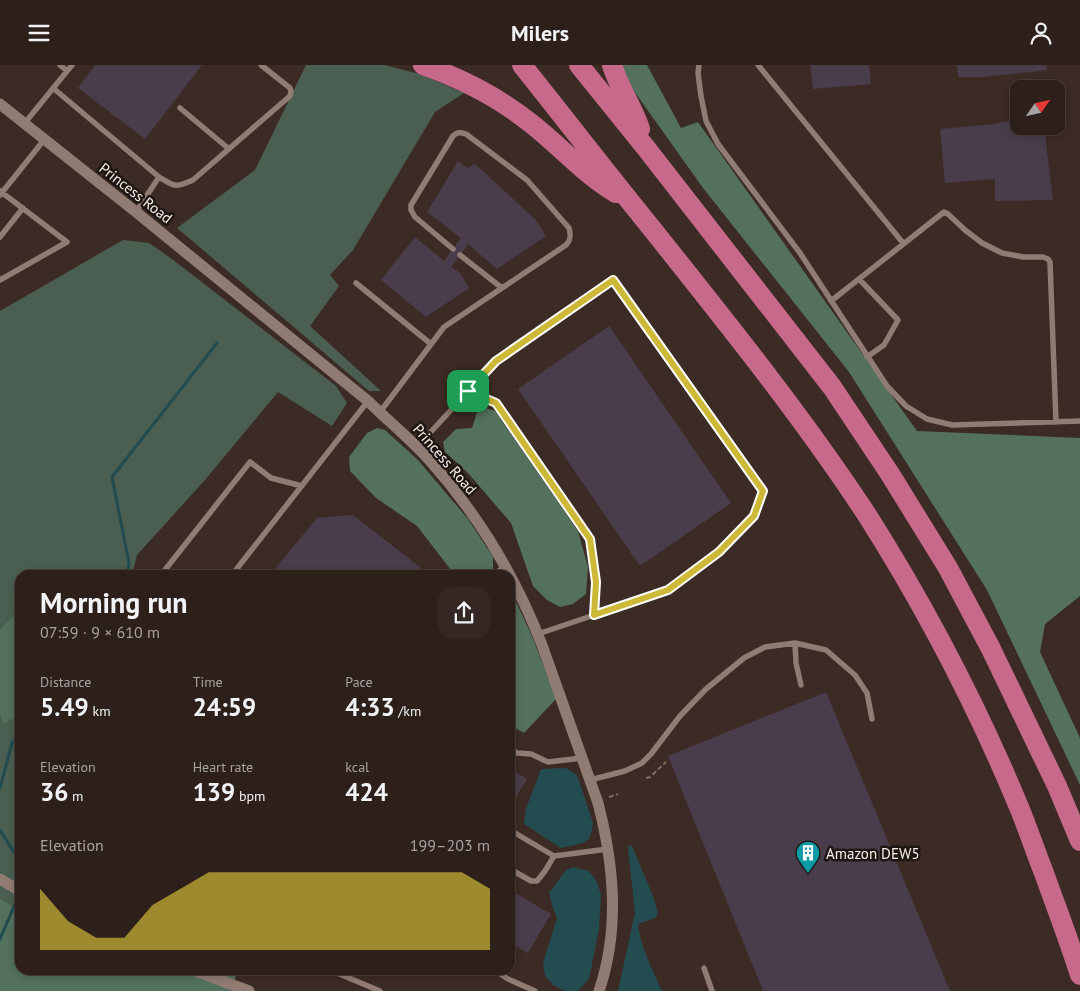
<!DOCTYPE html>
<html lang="en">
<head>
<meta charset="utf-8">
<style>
  body { margin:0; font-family:"PT Sans",sans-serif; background:#352824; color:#f1f3f6; height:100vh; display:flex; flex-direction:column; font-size:19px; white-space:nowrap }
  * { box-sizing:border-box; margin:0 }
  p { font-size:16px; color:#a7a3a3 }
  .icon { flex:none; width:28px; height:28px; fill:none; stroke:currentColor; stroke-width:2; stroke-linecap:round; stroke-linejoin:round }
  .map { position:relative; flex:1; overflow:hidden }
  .details { position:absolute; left:15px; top:505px; width:500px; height:405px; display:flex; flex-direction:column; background:#2d201b; border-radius:15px; box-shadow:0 2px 8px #0003,0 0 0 1px #483e3a }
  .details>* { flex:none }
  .needle { width:32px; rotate:56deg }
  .fabs { position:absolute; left:1010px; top:15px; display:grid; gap:10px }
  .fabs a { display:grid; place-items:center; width:55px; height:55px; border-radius:10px; background:#2d201b; box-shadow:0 2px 8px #0003,0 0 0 1px #483e3a; font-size:25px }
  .pin { position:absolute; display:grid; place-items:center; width:42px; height:42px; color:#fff; margin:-21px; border-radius:10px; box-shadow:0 2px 8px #0006 }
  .round { display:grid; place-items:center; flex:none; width:52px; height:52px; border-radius:15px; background:#352824 }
  .overview { display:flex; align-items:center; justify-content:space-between; height:85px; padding:0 25px }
  h1 { font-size:28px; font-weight:600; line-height:38px }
  .figures { display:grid; grid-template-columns:repeat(3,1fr); gap:8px; height:85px; padding:5px 25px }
  .figures div { display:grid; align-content:center }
  .figures b { font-size:25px; font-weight:600 }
  .figures small { font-size:14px; font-weight:400 }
  .figures p { font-size:14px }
  .chart { height:140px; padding:10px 25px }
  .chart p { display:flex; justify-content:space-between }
  .chart svg { width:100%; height:90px; margin-top:5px; fill:#ceb837; opacity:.7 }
  header { display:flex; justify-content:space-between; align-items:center; height:65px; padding:0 25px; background:#2d201b; font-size:22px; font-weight:600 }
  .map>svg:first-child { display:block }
  .green { fill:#4a5f51 }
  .forest { fill:#53715d }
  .water { fill:#224c50 }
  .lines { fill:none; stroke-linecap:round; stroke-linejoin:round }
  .stream { stroke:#224c50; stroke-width:3 }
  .building { fill:#493d4b }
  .path { stroke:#7b6c65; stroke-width:2; stroke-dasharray:5 2.5; stroke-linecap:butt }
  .lane { stroke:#907c73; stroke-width:5.5 }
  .street { stroke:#907c73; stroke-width:11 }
  .highway { stroke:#c7698a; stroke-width:20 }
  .route-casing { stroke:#fff; stroke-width:10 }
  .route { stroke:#ceb837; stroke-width:6 }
  .labels { text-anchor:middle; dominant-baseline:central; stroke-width:5; stroke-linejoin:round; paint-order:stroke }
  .street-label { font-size:15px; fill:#f9eee9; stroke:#1d1612 }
  .poi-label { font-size:15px; fill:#f9eee9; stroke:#1d1612; text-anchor:start }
</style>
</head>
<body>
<header><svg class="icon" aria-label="menu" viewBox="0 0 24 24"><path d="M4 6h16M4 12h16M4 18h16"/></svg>Milers<svg class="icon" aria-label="person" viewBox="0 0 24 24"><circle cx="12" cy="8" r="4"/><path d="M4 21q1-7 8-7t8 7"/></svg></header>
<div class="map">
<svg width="1080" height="926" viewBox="0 0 1080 926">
  <rect width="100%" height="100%" fill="#3c2b24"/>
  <path class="green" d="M306,0H384L420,9L464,28L435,47L353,185L330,210L339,221L310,261L381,326H369L177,163L255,105Z
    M123,175L149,178L172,194L336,321L347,338L332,361L278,327L205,415L137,490L132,510H20V544L0,564V246Z
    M0,650L3,659L20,651V845L0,833Z"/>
  <path class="forest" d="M618,0H647L681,63L698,57L917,366L1080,373V531L1045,559L1040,587L1080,673V720L987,525L849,307L703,123L619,5Z
    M479,341L495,346L578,466L588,502L586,529L573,539L560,542L547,535L533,521L511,458L468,408L445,387L443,377L456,364L472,363Z
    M377,363L385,365L418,395L468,454L493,492V505L486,510H447L451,505L417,461L376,433L350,406L349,392L367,368Z
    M510,524L532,571L556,634L524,668L510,660Z
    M20,544V651L3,659L0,650V564Z
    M0,833L20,845V905H238L231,926H0Z"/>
  <path class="water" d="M566,703L577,710L593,758L590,773L583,778L561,783L524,759L526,744L541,704Z
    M629,780L632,781L653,831L658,848L655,853L638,859C640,882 653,905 662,926H618L635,848L628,783Z
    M573,802L589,806L597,817L601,830L599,864L589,914L578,926H565L553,920L545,911L543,898L557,853L552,840L549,828L566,805Z"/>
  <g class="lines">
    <path class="stream" d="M127,510L129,498L112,412L217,278
      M0,723L12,678L20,671
      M0,765L20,797
      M0,874L16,837"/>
  </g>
  <path class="building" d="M95,0H202L145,74L78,23Z
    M810,0H869L871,19L813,24Z
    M957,0H1046L1047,5L983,12H958Z
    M1019,55V61H1044L1053,135L995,136V114L945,118L940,64L995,59L996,58Z
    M458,96L467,103L475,99L535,154L546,171L497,204L468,179L451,202L460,208L469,223L426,252L381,215L415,172L444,196L461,173L427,147Z
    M609,261L731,438L640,501L518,324Z
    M353,450L421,503L416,510H270L317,453Z
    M826,627L950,926H763L668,691Z
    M510,704L527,714L510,742Z
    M510,825L551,849L528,888L510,878Z"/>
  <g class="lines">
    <path class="path" d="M646,713L650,712L666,697
      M609,732L618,729"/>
    <path class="lane" d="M60,0L67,6
      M699,0L698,8L701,31L706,56L718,79L800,188L887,321L906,341L927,354L952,360L1080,356
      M758,0L903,178
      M53,23L159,112L136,147
      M180,43L229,84
      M24,59L72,0
      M159,112C175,122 175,123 193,115L290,31L291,26L290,23L261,0
      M0,126L67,177L0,215
      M0,130L44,75
      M0,172L23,143
      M460,190L502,223
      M859,214L898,255L884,280L867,292
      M356,218L431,279
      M831,236L944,147L948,149L965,165L982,178L1002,188L1023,192H1043L1048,194L1050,197L1056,357
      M468,326L496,338L590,474L597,517L594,550
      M380,347L444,262L566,180C571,175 571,170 569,163L527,115L466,69C460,67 457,67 453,71L411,140V145L415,152L453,184
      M417,382L496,296L613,215L763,426L754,451L719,487L668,525L538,569
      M161,510L250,397L271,413L302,421
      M232,510L368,336
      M494,510L505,501
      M795,578L796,598L801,620
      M510,684L517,688L531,689L548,697L582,693
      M590,715L625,706L642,698L651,689L680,651L706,624L744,593L765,582L795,578L826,585L855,610L867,628L872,654
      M510,765L554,791L608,784
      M510,804L531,816H537L545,806L554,791
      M704,903L712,926
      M330,905L380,926
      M494,905L508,914L535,926"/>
    <path class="street" d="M0,39L136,147L368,336C389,357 412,375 431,397C479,451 516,513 542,580L598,738C614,800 620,864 599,926
      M0,814L20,826
      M193,905L249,926"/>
    <path class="highway" d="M423,0C463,14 500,33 533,60C561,82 585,110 616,128
      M522,0C566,55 609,111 653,165C727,258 802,351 867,450C926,543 979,645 1021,747C1029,767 1036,788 1044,808C1056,842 1069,875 1080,910
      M579,0L646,83L832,322L890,409L948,503L991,584L1057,721L1080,776
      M612,0C619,23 633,42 640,64"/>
  </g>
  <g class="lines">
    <defs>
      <path id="route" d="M613,215L763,426L754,451L719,487L668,525L594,550L596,517L590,474L496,338L468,326L496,296Z"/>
    </defs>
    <use href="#route" class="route-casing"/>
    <use href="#route" class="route"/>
  </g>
  <defs>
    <symbol id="building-pin" viewBox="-11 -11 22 30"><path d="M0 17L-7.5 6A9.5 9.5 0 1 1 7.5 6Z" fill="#0f9aa8" stroke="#1d1612"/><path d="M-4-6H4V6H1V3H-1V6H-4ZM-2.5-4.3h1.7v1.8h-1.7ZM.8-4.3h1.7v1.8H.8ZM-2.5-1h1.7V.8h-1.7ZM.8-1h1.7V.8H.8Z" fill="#fff"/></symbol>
  </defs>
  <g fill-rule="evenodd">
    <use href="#building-pin" x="794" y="774" width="28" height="38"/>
  </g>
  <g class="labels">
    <g class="street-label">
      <text transform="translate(136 128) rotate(38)">Princess Road</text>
      <text transform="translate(445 394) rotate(49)">Princess Road</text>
    </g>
    <g class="poi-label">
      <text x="826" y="788">Amazon DEW5</text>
    </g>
  </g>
</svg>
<div class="fabs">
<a><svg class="needle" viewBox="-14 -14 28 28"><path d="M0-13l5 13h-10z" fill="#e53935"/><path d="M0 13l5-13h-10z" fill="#a7a3a3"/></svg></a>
</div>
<div class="pin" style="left:468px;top:326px;background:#1e9e55"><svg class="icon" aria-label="arrive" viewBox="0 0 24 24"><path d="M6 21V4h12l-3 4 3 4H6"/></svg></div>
<section class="details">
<div class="overview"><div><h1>Morning run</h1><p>07:59 · 9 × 610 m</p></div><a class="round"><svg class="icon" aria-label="share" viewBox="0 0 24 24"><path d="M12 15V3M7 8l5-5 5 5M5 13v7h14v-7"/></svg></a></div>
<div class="figures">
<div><p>Distance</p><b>5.49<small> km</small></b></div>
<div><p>Time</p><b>24:59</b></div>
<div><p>Pace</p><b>4:33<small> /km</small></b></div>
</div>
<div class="figures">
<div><p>Elevation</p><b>36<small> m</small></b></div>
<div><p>Heart rate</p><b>139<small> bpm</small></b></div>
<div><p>kcal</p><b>424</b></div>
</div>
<div class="chart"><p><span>Elevation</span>199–203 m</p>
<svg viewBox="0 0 160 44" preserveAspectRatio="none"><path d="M0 44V14L10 30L20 38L30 38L40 22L50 14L60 6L70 6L80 6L90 6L100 6L110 6L120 6L130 6L140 6L150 6L160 14V44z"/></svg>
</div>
</section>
</div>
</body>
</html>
